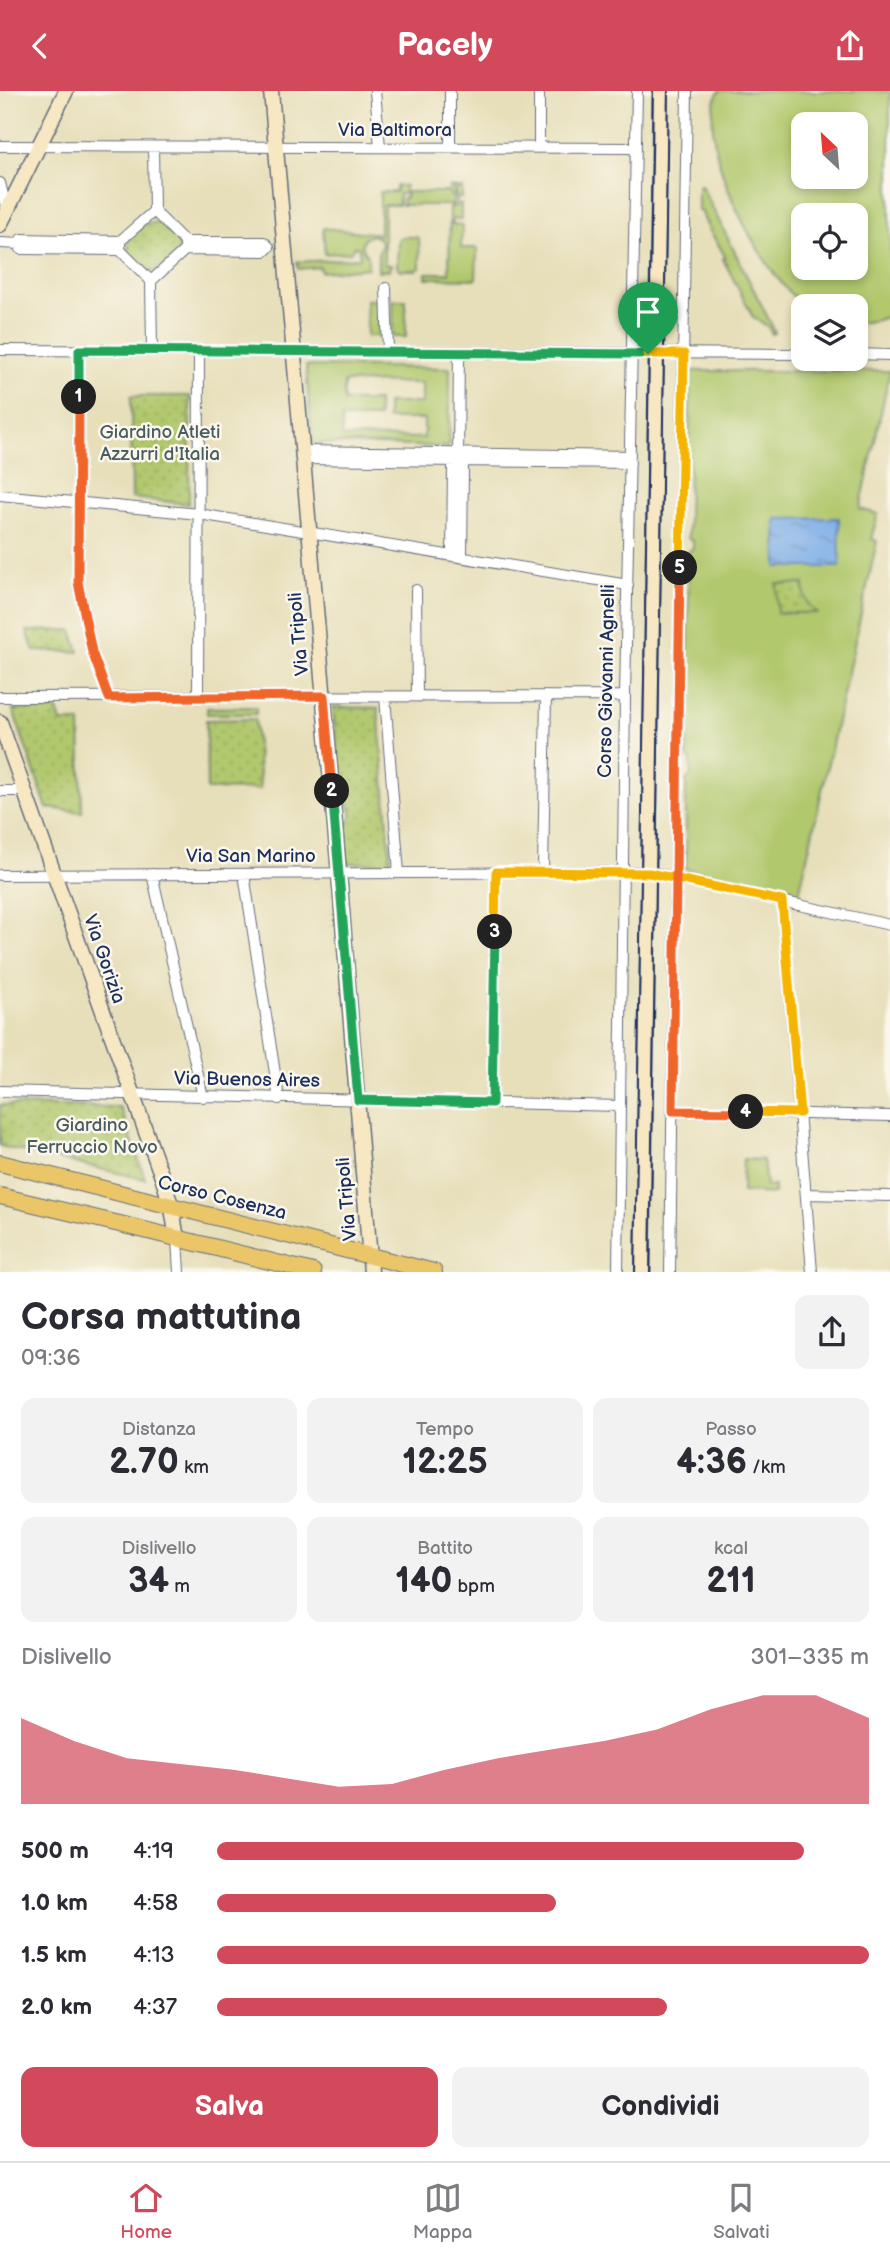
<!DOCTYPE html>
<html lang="it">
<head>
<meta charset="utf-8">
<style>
  body { margin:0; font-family:"Balsamiq Sans",sans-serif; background:#f2f2f3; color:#2b2b33; height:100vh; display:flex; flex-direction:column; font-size:26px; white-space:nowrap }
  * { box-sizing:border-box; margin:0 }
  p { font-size:23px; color:#7c7c81 }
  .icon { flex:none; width:38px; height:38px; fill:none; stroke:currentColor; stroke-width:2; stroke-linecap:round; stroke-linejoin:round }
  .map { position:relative; height:1181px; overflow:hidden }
  .details { display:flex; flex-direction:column; background:#fff; flex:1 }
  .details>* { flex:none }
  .needle { width:46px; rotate:334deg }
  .controls { position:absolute; left:791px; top:21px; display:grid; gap:14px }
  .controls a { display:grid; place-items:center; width:77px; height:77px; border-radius:14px; background:#fff; box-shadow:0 4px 10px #0003; font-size:35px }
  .pin { position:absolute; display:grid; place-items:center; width:60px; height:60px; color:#fff; margin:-72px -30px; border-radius:50% 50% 50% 0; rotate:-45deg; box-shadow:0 0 7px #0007 }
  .pin .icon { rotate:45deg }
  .km { position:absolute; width:35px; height:35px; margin:-18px; border-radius:50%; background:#222; color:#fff; font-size:19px; line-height:35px; text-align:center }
  .round { display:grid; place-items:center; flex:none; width:74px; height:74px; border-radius:14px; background:#f2f2f3 }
  .headline { display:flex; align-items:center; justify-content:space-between; height:119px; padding:0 21px }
  h1 { font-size:38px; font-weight:800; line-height:52px }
  .figures { display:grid; grid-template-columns:repeat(3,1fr); gap:10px; height:119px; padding:7px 21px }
  .figures div { display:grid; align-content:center; border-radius:14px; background:#f2f2f3; text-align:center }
  .figures b { font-size:35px; font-weight:800 }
  .figures small { font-size:19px; font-weight:400 }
  .figures p { font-size:19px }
  .chart { height:196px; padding:14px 21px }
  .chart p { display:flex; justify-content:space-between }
  .chart svg { width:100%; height:126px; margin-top:7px; fill:#d1495b; opacity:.7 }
  .primary-button { display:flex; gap:14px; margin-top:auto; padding:14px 21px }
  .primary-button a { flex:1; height:80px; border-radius:14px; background:#d1495b; color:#fff; font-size:28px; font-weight:800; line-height:80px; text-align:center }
  .primary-button a+a { background:#f2f2f3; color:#2b2b33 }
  ul { padding:0 21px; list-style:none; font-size:23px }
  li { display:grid; grid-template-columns:112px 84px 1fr; align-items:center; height:52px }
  li i { height:18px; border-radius:9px; background:#d1495b }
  header { display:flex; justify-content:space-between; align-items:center; height:91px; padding:0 21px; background:#d1495b; color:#fff; font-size:32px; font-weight:800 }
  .tabs { display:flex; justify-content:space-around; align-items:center; height:98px; border-top:2px solid #e1e1e2; background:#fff; font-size:19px; color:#7c7c81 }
  .tabs a { display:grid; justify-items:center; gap:4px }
  .tabs .selected { color:#d1495b }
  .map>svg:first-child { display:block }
  .green { fill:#b1c86d; stroke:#667c66; stroke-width:2; fill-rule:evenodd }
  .park { fill:url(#park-dots); stroke:#667c66; stroke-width:2 }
  .water { fill:url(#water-ripples); stroke:#4c6ea2; stroke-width:2 }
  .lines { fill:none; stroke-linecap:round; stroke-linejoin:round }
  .street-casing { stroke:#626d7e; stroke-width:12 }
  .secondary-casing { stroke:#626d7e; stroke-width:17 }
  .primary-casing { stroke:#626d7e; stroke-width:18 }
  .street { stroke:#fff; stroke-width:10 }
  .secondary { stroke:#f7e8c3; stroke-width:14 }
  .primary { stroke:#ebc669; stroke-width:16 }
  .tram { stroke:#1b2f5e; stroke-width:2 }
  .split-1-casing { stroke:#fff; stroke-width:14 }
  .split-2-casing { stroke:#fff; stroke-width:14 }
  .split-3-casing { stroke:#fff; stroke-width:14 }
  .split-4-casing { stroke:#fff; stroke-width:14 }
  .split-5-casing { stroke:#fff; stroke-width:14 }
  .split-6-casing { stroke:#fff; stroke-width:14 }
  .split-1 { stroke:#22a559; stroke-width:9 }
  .split-2 { stroke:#f0652b; stroke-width:9 }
  .split-3 { stroke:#22a559; stroke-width:9 }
  .split-4 { stroke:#f5b400; stroke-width:9 }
  .split-5 { stroke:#f0652b; stroke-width:9 }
  .split-6 { stroke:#f5b400; stroke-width:9 }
  .labels { text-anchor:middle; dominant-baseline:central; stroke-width:5; stroke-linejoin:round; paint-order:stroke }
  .street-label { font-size:19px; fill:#1b2f5e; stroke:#fbf7ec }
  .park-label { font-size:19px; fill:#485d62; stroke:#fbf7ec }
</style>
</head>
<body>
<header><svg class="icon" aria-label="back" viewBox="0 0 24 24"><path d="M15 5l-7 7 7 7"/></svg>Pacely<svg class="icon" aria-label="share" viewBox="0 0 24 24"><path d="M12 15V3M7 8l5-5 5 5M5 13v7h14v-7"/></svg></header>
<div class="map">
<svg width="890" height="1181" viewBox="0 0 890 1181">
  <defs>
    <pattern id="park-dots" width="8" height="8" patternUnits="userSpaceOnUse" patternTransform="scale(1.75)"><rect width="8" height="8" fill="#b1c86d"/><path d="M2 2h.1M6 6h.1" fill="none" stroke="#98ac61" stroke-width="1.8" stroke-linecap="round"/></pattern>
    <pattern id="water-ripples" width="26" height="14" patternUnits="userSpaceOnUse" patternTransform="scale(1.75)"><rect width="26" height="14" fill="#7cade7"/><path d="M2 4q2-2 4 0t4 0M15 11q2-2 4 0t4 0" fill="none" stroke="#658dbe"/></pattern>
  </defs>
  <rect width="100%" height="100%" fill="#fbf7ec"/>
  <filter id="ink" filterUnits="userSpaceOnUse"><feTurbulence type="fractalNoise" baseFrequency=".0143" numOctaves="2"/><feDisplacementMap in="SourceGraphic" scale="14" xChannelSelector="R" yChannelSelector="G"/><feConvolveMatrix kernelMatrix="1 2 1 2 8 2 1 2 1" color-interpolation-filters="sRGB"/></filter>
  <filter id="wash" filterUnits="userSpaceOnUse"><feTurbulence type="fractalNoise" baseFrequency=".00686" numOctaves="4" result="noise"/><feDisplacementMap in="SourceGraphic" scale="28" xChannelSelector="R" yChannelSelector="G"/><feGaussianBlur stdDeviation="1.57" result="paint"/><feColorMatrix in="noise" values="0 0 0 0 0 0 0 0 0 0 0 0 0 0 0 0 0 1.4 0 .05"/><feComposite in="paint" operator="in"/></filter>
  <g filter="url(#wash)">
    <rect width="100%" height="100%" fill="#e7dfba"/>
    <path class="green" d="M719,0H890V225L874,230L856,232V215H804C762,183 691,52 719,0ZM856,33V86H803V33ZM803,124H856V177H803Z
      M701,94L775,241V242L772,243L768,236L753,226L723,168L725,166C718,150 706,139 702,121L698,120V95Z
      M396,95H405V101H450V96H454V104H449L453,106V114H402L403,107H406V103H399V114H384V173L391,174L389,179L378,180V163L382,153L379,147L372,144L365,147C359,154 363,159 368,165V177L321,181L320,176L298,178L297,171L360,167L359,156H354L350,161L325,163L323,137L380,143V101H396Z
      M456,97H462V107H457V113H461V128H453L452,133L462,134L461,157H477L476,188L426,187V182H449L450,116H456Z
      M401,146H416L419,148L420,177L416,179H400L397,176L398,149Z
      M366,209H378L379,245H367Z
      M393,209H406V246H393Z
      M306,275L450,277L449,356L312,352ZM344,291L422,292V312H387V328H424V347L342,346V327H378V310H344Z
      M690,280H890L860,418L878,423L871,448L877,450L799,803L686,778V689L691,684V670L687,665L689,460L693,457V450L688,447Z
      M256,616V623H207V617Z
      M743,1068L763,1069L766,1095H774V1103L742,1101Z"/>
    <path class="park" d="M158,131L178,149L179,161L157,180L146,179L128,162V149L144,133Z
      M131,305H190L189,413L132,407Z
      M777,493H804C804,507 806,513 817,522H777Z
      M72,539L79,561L34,560L27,540Z
      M333,616L378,617L391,772H347C346,763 342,751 344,743C347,727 357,729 347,711H341Z
      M13,619H57L61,631H80L82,721L47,717Z
      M255,628L260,698L207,699L206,629Z
      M0,1014L120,1016L145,1088L0,1055Z"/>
    <path class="water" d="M839,427L840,476H777L776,428Z"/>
  </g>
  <g filter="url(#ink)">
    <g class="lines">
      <defs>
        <path id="street" d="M375,0L380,56
          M450,0V56
          M539,0V57
          M0,55L636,57
          M153,56L154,120
          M0,92L7,120
          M120,150V159L151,190L185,159V151L154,120L120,150L21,148V158L120,159
          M0,152L21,153
          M185,159L265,160L269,156L264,151H185
          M151,190L152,259
          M386,197L388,261
          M0,259L803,263
          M79,259L78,491L92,561L109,607
          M459,261L458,370L463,376L462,466
          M856,263L890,264
          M302,360L630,365
          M303,368L630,372
          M0,404L199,423L628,494
          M452,465L453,376L458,370
          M416,499L417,605
          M0,606L625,605
          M385,606L399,782
          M198,607L199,260
          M0,700H24
          M543,781L546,605
          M152,783L203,1006
          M244,783L279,1008
          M0,784L649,781L890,834
          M782,810L812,1181
          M0,1000L620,1015
          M492,1012L496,781
          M673,1020L890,1025
          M806,1103L890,1105
          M177,1148L179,1181
          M618,1181L625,605L637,0
          M670,1181L687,0"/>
        <path id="secondary" d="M271,0L339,782L371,1181
          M0,134L66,0
          M0,631L163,1089L172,1117L177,1148
          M643,1181L660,0"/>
        <path id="primary" d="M0,1072L434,1181
          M0,1105L124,1134L313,1181"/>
      </defs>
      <use href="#street" class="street-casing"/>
      <use href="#secondary" class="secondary-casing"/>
      <use href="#primary" class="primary-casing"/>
      <use href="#street" class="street"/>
      <use href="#secondary" class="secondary"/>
      <use href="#primary" class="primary"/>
      <path class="tram" d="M635,1181L653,0
        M650,1181L668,0"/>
    </g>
  </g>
  <g class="lines" filter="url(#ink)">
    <defs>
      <path id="split-1" d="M79,306V259L648,263"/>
      <path id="split-2" d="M79,306L78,491L92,561L109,607L324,605L332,700"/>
      <path id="split-3" d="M332,700L358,1009L492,1012L495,841"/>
      <path id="split-4" d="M495,841L496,781L649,782L782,810L800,1022L746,1021"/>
      <path id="split-5" d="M680,477L673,1020L746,1021"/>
      <path id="split-6" d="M648,263H684L680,477"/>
    </defs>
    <use href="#split-1" class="split-1-casing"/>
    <use href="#split-2" class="split-2-casing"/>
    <use href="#split-3" class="split-3-casing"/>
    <use href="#split-4" class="split-4-casing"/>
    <use href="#split-5" class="split-5-casing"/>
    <use href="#split-6" class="split-6-casing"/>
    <use href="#split-1" class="split-1"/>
    <use href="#split-2" class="split-2"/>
    <use href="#split-3" class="split-3"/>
    <use href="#split-4" class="split-4"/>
    <use href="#split-5" class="split-5"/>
    <use href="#split-6" class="split-6"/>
  </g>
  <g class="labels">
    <g class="street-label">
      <text x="395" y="39">Via Baltimora</text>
      <text transform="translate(299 543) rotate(-95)">Via Tripoli</text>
      <text transform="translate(607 590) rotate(-89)">Corso Giovanni Agnelli</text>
      <text x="251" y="765">Via San Marino</text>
      <text transform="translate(104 868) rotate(71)">Via Gorizia</text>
      <text transform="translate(247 989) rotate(1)">Via Buenos Aires</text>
      <text transform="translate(222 1107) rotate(14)">Corso Cosenza</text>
      <text transform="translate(347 1108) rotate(-95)">Via Tripoli</text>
    </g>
    <g class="park-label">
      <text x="160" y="341">Giardino Atleti<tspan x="160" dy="22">Azzurri d'Italia</tspan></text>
      <text x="92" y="1034">Giardino<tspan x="92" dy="22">Ferruccio Novo</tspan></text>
    </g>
  </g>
</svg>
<div class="controls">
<a><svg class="needle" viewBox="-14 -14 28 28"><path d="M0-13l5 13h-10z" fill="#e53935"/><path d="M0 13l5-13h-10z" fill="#7c7c81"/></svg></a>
<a><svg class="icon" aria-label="locate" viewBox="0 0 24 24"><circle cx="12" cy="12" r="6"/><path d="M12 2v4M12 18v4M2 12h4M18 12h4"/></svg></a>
<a><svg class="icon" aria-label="layers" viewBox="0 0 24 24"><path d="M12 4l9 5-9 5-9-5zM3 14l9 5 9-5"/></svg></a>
</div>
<div class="pin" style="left:648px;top:263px;background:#1e9e55"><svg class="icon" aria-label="arrive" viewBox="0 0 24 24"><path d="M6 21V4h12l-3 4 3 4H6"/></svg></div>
<b class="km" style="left:79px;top:306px">1</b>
<b class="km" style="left:332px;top:700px">2</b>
<b class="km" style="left:495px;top:841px">3</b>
<b class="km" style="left:746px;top:1021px">4</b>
<b class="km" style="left:680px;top:477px">5</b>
</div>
<section class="details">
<div class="headline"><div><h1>Corsa mattutina</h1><p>09:36</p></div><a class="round"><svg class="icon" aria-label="share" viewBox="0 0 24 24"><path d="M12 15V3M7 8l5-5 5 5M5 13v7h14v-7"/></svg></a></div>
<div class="figures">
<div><p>Distanza</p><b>2.70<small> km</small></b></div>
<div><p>Tempo</p><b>12:25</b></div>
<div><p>Passo</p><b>4:36<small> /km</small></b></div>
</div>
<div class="figures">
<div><p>Dislivello</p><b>34<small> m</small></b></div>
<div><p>Battito</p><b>140<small> bpm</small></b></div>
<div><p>kcal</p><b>211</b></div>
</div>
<div class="chart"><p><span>Dislivello</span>301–335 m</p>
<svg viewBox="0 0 160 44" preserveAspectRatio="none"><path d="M0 44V14L10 22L20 28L30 30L40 32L50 35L60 38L70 37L80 32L90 28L100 25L110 22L120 18L130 11L140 6L150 6L160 14V44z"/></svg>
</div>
<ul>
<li><b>500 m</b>4:19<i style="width:90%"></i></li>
<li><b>1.0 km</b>4:58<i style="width:52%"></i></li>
<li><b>1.5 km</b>4:13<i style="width:100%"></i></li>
<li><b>2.0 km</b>4:37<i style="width:69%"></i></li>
</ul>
<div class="primary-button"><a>Salva</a><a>Condividi</a></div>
</section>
<nav class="tabs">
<a class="selected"><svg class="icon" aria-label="home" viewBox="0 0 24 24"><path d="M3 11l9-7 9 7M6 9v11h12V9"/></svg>Home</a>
<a><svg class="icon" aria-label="map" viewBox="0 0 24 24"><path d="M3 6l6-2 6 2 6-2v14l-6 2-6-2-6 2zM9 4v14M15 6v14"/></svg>Mappa</a>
<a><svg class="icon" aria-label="saved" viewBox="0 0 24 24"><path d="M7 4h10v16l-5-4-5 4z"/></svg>Salvati</a>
</nav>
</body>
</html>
